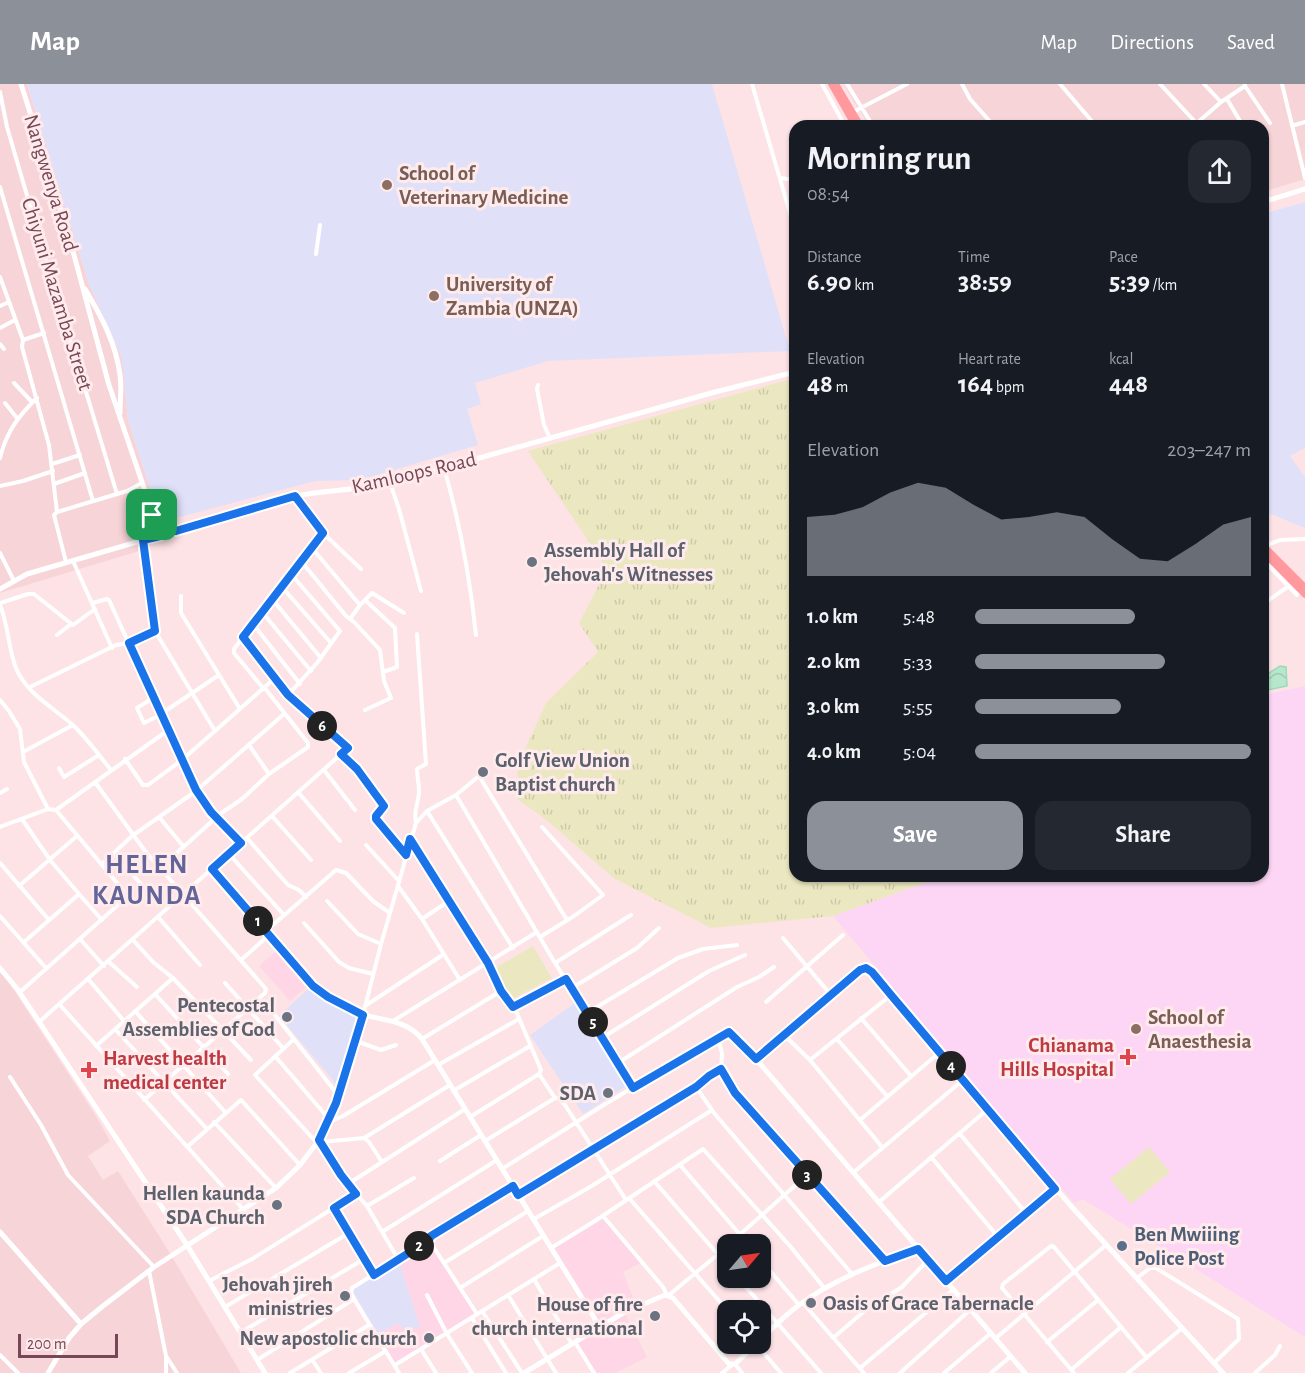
<!DOCTYPE html>
<html lang="en">
<head>
<meta charset="utf-8">
<style>
  body { margin:0; font-family:"Alegreya Sans",sans-serif; background:#242831; color:#f1f3f6; height:100vh; display:flex; flex-direction:column; font-size:22px; white-space:nowrap }
  * { box-sizing:border-box; margin:0 }
  p { font-size:20px; color:#9ea1a6 }
  .icon { flex:none; width:33px; height:33px; fill:none; stroke:currentColor; stroke-width:2; stroke-linecap:round; stroke-linejoin:round }
  .map { position:relative; flex:1; overflow:hidden }
  .side { position:absolute; left:789px; top:36px; width:480px; height:762px; display:flex; flex-direction:column; background:#171b24; border-radius:18px; box-shadow:0 2px 4px #0004 }
  .side>* { flex:none }
  .needle { width:39px; rotate:61deg }
  .tools { position:absolute; left:717px; top:1150px; display:grid; gap:12px }
  .tools a { display:grid; place-items:center; width:54px; height:54px; border-radius:12px; background:#171b24; box-shadow:0 2px 4px #0004; font-size:30px }
  .scale { position:absolute; left:18px; bottom:15px; width:100px; box-sizing:border-box; padding-left:6px; border:3px solid #764857; border-top:0; font-size:16px; line-height:21px; white-space:nowrap; color:#764857; -webkit-text-stroke:4px #ffeaec; paint-order:stroke }
  .pin { position:absolute; display:grid; place-items:center; width:51px; height:51px; color:#fff; margin:-26px; border-radius:12px; box-shadow:0 3px 9px #0006 }
  .km { position:absolute; width:30px; height:30px; margin:-15px; border-radius:50%; background:#222; color:#fff; font-size:16px; line-height:30px; text-align:center }
  .round { display:grid; place-items:center; flex:none; width:63px; height:63px; border-radius:18px; background:#242831 }
  .summary { display:flex; align-items:center; justify-content:space-between; height:102px; padding:0 18px }
  h1 { font-size:33px; font-weight:700; line-height:45px }
  .stats { display:grid; grid-template-columns:repeat(3,1fr); gap:9px; height:102px; padding:6px 18px }
  .stats div { display:grid; align-content:center }
  .stats b { font-size:26px; font-weight:700 }
  .stats small { font-size:16px; font-weight:400 }
  .stats p { font-size:16px }
  .chart { height:168px; padding:12px 18px }
  .chart p { display:flex; justify-content:space-between }
  .chart svg { width:100%; height:108px; margin-top:6px; fill:#8c9099; opacity:.7 }
  .button { display:flex; gap:12px; margin-top:auto; padding:12px 18px }
  .button a { flex:1; height:69px; border-radius:18px; background:#8c9099; color:#fff; font-size:24px; font-weight:700; line-height:69px; text-align:center }
  .button a+a { background:#242831; color:#f1f3f6 }
  ul { padding:0 18px; list-style:none; font-size:20px }
  li { display:grid; grid-template-columns:96px 72px 1fr; align-items:center; height:45px }
  li i { height:15px; border-radius:8px; background:#8c9099 }
  header { display:flex; align-items:center; gap:36px; box-sizing:border-box; height:84px; padding:0 30px; background:#8c9099; color:#fff }
  header strong { font-size:28px }
  nav { display:flex; gap:33px; margin-inline-start:auto; font-size:21px }
  .map>svg:first-child { display:block }
  .residential { fill:#f7d4d8 }
  .commercial { fill:#fed6e5 }
  .education { fill:#e0e1f9 }
  .medical { fill:#fcd6f4 }
  .grass { fill:url(#grass-tufts) }
  .park { fill:#ebe8c1 }
  .water { fill:url(#water-waves); stroke:#9cdab9; stroke-width:1.5 }
  .lines { fill:none; stroke-linecap:round; stroke-linejoin:round }
  .street { stroke:#fff; stroke-width:4 }
  .secondary { stroke:#fff; stroke-width:5 }
  .primary { stroke:#ff999e; stroke-width:6 }
  .route-casing { stroke:#fff; stroke-width:12 }
  .route { stroke:#1a73e8; stroke-width:8 }
  .education-dot { fill:#8d6e63; stroke:#ffeaec; stroke-width:2 }
  .worship-dot { fill:#6b7280; stroke:#ffeaec; stroke-width:2 }
  .health-dot { fill:#e0444e; stroke:#ffeaec; stroke-width:2 }
  .service-dot { fill:#5c6f8a; stroke:#ffeaec; stroke-width:2 }
  .labels { text-anchor:middle; dominant-baseline:central; stroke-width:6; stroke-linejoin:round; paint-order:stroke }
  .education-label { font-size:21px; font-weight:bold; fill:#785e54; stroke:#ffeaec; text-anchor:start }
  .street-label { font-size:21px; fill:#764857; stroke:#ffeaec }
  .worship-label { font-size:21px; font-weight:bold; fill:#5b616d; stroke:#ffeaec; text-anchor:end }
  .health-label { font-size:21px; font-weight:bold; fill:#be3a42; stroke:#ffeaec; text-anchor:end }
  .service-label { font-size:21px; font-weight:bold; fill:#4e5e75; stroke:#ffeaec; text-anchor:start }
  .district-label { font-size:27px; font-weight:bold; letter-spacing:1.5px; fill:#63649a; stroke:#ffeaec }
</style>
</head>
<body>
<header>
<strong>Map</strong>
<nav><a>Map</a><a>Directions</a><a>Saved</a></nav>
</header>
<div class="map">
<svg width="1305" height="1289" viewBox="0 0 1305 1289">
  <defs>
    <pattern id="grass-tufts" width="24" height="20" patternUnits="userSpaceOnUse" patternTransform="scale(1.5)"><rect width="24" height="20" fill="#ebe8c1"/><path d="M3 7l-1-3M5 7V3M7 7l1-3M15 17l-1-3M17 17v-4M19 17l1-3" fill="none" stroke="#cdc8a8"/></pattern>
    <pattern id="water-waves" width="16" height="10" patternUnits="userSpaceOnUse" patternTransform="scale(1.5)"><rect width="16" height="10" fill="#b7e8cd"/><path d="M0 5q4-4 8 0t8 0" fill="none" stroke="#a1c8b2"/></pattern>
  </defs>
  <rect width="100%" height="100%" fill="#fde3e5"/>
  <path class="residential" d="M0,0H27L89,200L122,274L128,336L161,438L149,464L0,509Z
    M844,0H1305V95L1263,108V42H870L855,20Z
    M0,889L6,894L96,1032L110,1057L88,1072L103,1096L118,1087L168,1166L241,1289H0Z"/>
  <path class="commercial" d="M281,863L311,899L290,917L259,882Z
    M604,1131L643,1178L623,1188L636,1222L624,1228L647,1273L615,1289H597L576,1256L600,1242L551,1162Z
    M430,1156L478,1228L395,1280L378,1250L399,1239L398,1174Z"/>
  <path class="education" d="M27,0H712L790,267L548,277L475,299L481,320L467,325L478,361L360,396L315,397L161,438L128,336L122,274L89,200Z
    M1305,118V364L1290,372L1305,393V444L1263,427V130Z
    M311,902L356,932L336,1000L279,932Z
    M578,917L628,1001L583,1030L530,951Z
    M398,1174L420,1243L404,1247L399,1239L378,1250L352,1206L372,1188Z"/>
  <path class="medical" d="M1305,602V1253L1083,1115L1074,1119L833,832L944,792H1263V611Z"/>
  <path class="grass" d="M795,294V792H944L833,832L711,844L615,795L545,735L517,715L518,681L546,619L598,568L579,539L607,485L528,367Z"/>
  <path class="park" d="M533,862L552,894L512,915L493,885Z
    M1149,1063L1170,1088L1131,1120L1110,1095Z"/>
  <path class="water" d="M1280,582L1286,583L1287,602L1267,606L1263,602V593Z"/>
  <g class="lines">
    <path class="street" d="M752,0L795,146
      M822,0L845,42
      M847,0L873,42
      M962,0L970,15L994,42
      M1060,0L1096,42
      M1160,0L1199,42
      M1204,0L1221,18
      M1282,0L1305,94
      M1245,2L1270,39
      M0,8L7,43L42,163L117,410
      M1227,15L1243,42
      M853,28L907,0
      M1197,39L1221,18L1245,2V0
      M1292,42L1305,38
      M780,94L795,96
      M0,103L93,417
      M316,170L320,141
      M0,193L23,256L22,263L49,361L57,428L54,431L66,478
      M0,222L9,218
      M0,244L15,236
      M23,256L44,249
      M0,260L4,265
      M14,299L32,318
      M538,301L537,305L544,341L550,354
      M5,319L17,334
      M0,374C6,349 18,332 37,314
      M52,380L80,371
      M444,384C460,439 470,494 476,551
      M390,399L399,425L421,507
      M54,400L85,389
      M0,402L23,397L53,387
      M295,412L323,449L361,485
      M57,428L127,407L142,399
      M1265,462L1280,456L1305,455
      M311,463L360,521L372,509L404,529
      M0,469L14,497
      M1263,476L1297,511L1299,506
      M73,477L112,564
      M301,477L346,532L354,538L380,566L384,597L391,614L365,626
      M282,503L331,559
      M181,512V529L240,625
      M272,515L321,574
      M365,516L395,544L397,583L383,588
      M0,519L28,510H34L73,541L95,525
      M93,519L107,515L109,516L196,707L211,728L241,759
      M1263,520L1289,502
      M0,521C9,543 8,565 16,584C27,611 55,624 75,643C88,656 99,671 111,686
      M262,528L311,587
      M350,535L360,521
      M253,540L300,600
      M155,547L215,647
      M57,551L71,540
      M30,603L116,561L129,559L155,547L143,456
      M263,604L234,569V565L323,449
      M288,611L317,579L340,547L291,490
      M153,614L137,624L144,639L158,632L219,591
      M0,616L9,627L20,645L24,678L48,725
      M249,661L269,690
      M23,668L73,641
      M341,670L357,685L384,721L375,734L406,770
      M125,675L143,701H148L182,676L275,594
      M59,684L64,693L99,671
      M324,686L355,726
      M95,698L145,767L266,905L265,909L144,1016
      M298,708L340,757
      M0,709L7,705
      M456,711L555,879L633,1003
      M427,727L513,864
      M272,732L311,776
      M159,733L184,763
      M22,735L50,776L79,810
      M416,738C413,727 419,718 419,707C419,699 417,692 417,685L426,680L417,550
      M0,743L48,725L56,726L167,647
      M247,754L288,801L299,806L306,813
      M411,756L488,879L501,907L516,927L541,986L539,990L555,1014L560,1015L565,1021L626,1116
      M366,761L399,797
      M113,769L150,810L155,811L161,809
      M229,770L284,831
      M0,779L49,836
      M102,780L132,752L196,707L284,630
      M160,784L220,730L242,715L269,690L308,663V659L264,603
      M212,785L313,902L328,913L363,931L381,860L416,739L427,727L456,711L479,692L567,836
      M19,802L77,752
      M398,802L422,835L460,896
      M327,817L358,850L381,860
      M0,832L46,884
      M158,833L200,881
      M422,835L449,817
      M304,839L339,878L349,884L373,890
      M266,847L336,786L346,789L373,817L390,829
      M540,853L574,832L603,811L542,743
      M783,854L831,911
      M80,855L104,882
      M133,856L153,878L173,894L251,976
      M24,858L79,810L102,836
      M241,876L269,851
      M109,878L137,903
      M555,879L631,831
      M89,896L124,937
      M225,899L283,964
      M572,904L637,864L659,844
      M20,908L128,812L56,726
      M155,910L228,990
      M766,918L843,851
      M60,921L243,1125
      M365,922L444,870
      M513,923L566,895
      M135,927L225,1028
      M587,929L678,874L703,865L737,861
      M275,931L338,1011
      M861,934L911,992
      M393,937L537,848
      M39,938L348,664L288,611L243,553
      M115,945L207,1045
      M784,951L810,976L882,1063
      M718,952L722,970L721,985L735,1009L884,1177
      M602,954L709,887L745,871
      M294,955L255,991L317,1059
      M422,955L501,907
      M837,955L887,1012
      M356,957L381,966L396,961
      M96,962L173,894
      M275,972L329,1035
      M810,976L891,911
      M618,979L737,903L759,893L774,883
      M438,981L519,935
      M10,993L41,1041L68,1091L154,1183
      M696,1003L714,1029L852,1190
      M453,1007L530,962
      M470,1033L539,990
      M860,1036L940,968
      M214,1038L276,1104
      M329,1038L343,1032L435,976
      M960,1050L1026,1129
      M364,1054L450,1001
      M319,1056L345,1097L367,1122L398,1175
      M485,1057L555,1014
      M321,1058L364,1054L369,1058L382,1078
      M187,1063L241,1016L300,1081
      M931,1073L998,1153
      M440,1077L481,1051
      M680,1081L749,1161
      M502,1085L607,1019L726,948L731,949L756,975
      M854,1088L963,996
      M654,1097L728,1182
      M348,1100L465,1025
      M518,1111L696,1003L709,992L721,985
      M629,1114L728,1227
      M879,1118L988,1025
      M367,1122L414,1094
      M334,1124L374,1190
      M603,1132L663,1203L667,1211
      M534,1135L590,1103L712,1026
      M382,1148L497,1076
      M429,1156L431,1152L513,1102
      M728,1161L807,1091
      M551,1164L595,1137L703,1065L790,1162L825,1205
      M760,1175L799,1221
      M444,1179L528,1127
      M149,1187L166,1272L177,1289
      M738,1194L821,1289
      M1137,1194L1150,1184H1156L1238,1235L1239,1255L1214,1279
      M534,1195L572,1260
      M209,1197L252,1175L356,1110
      M460,1204L543,1152
      M427,1211L447,1250L472,1289
      M508,1211L556,1289
      M669,1211L728,1162
      M803,1219L864,1289
      M225,1223L349,1149
      M482,1227L522,1289
      M472,1234L506,1289
      M240,1249L364,1175
      M833,1254L868,1224L902,1203L928,1176
      M996,1254L1106,1161
      M575,1258L594,1289
      M1047,1258L1098,1216
      M756,1260L781,1289
      M421,1265L436,1289
      M0,1271L18,1289
      M257,1276L354,1215
      M313,1277L321,1289
      M735,1280L742,1289
      M395,1281L560,1179
      M860,1284L953,1206
      M1071,1286L1121,1243
      M166,1289V1273
      M290,1289L369,1241
      M349,1289L386,1267
      M399,1289L354,1215L351,1209L352,1204L429,1156L477,1230
      M722,1289L732,1281
      M900,1289L970,1226
      M944,1289L991,1249
      M991,1289L1011,1272
      M1074,1289L1002,1204L1003,1200L1051,1162L1054,1163L1147,1274
      M1128,1289L1181,1245
      M1255,1289L1275,1271L1280,1262"/>
    <path class="secondary" d="M21,0L67,145L109,301L160,451
      M1263,118L1305,105
      M85,205C101,232 116,259 120,291C122,303 120,317 120,329
      M156,438L164,444L174,447
      M142,456L151,445L153,436
      M0,505L27,490L295,412C326,406 358,406 390,399L715,308L795,288
      M0,884L18,906L187,1161L265,1289
      M0,1148L81,1240
      M946,1197L1055,1105
      M760,1256C773,1244 785,1231 799,1221C834,1195 877,1179 918,1165
      M48,1289L69,1254L81,1240L103,1222L154,1183L276,1104L300,1081L319,1056L334,1026L363,931C384,936 408,937 422,955L600,1243
      M524,1289L623,1229L665,1211L673,1214L729,1280H735L756,1260
      M1025,1289L756,975L863,885L871,888L1071,1122L1223,1289"/>
    <path class="primary" d="M831,0L855,42
      M836,0L861,42
      M1263,461L1305,503
      M1263,468L1305,511"/>
  </g>
  <g class="lines">
    <defs>
      <path id="route" d="M295,412L323,449L243,553L288,611L348,664L341,670L357,685L384,722L376,732V735L406,771L410,755L488,879L501,907L513,923L566,895L633,1004L729,948L756,975L860,886L866,884L872,888L891,911L1055,1105L946,1197L918,1165L885,1177L735,1009L721,985L709,992L696,1003L518,1111L513,1102L431,1152L429,1156L374,1191L334,1124L356,1110L341,1091L319,1056L336,1019L363,931L328,913L313,902L212,785L241,759L211,728L196,706L129,559L155,547L143,456L160,452L152,431L159,441L176,447Z"/>
    </defs>
    <use href="#route" class="route-casing"/>
    <use href="#route" class="route"/>
  </g>
  <g class="education-dot">
    <circle cx="387" cy="101" r="6"/>
    <circle cx="434" cy="212" r="6"/>
    <circle cx="1136" cy="945" r="6"/>
  </g>
  <g class="worship-dot">
    <circle cx="532" cy="478" r="6"/>
    <circle cx="483" cy="688" r="6"/>
    <circle cx="287" cy="933" r="6"/>
    <circle cx="608" cy="1009" r="6"/>
    <circle cx="277" cy="1121" r="6"/>
    <circle cx="345" cy="1212" r="6"/>
    <circle cx="811" cy="1219" r="6"/>
    <circle cx="655" cy="1232" r="6"/>
    <circle cx="429" cy="1254" r="6"/>
  </g>
  <g class="health-dot">
    <path d="M1125 964h6v6h6v6h-6v6h-6v-6h-6v-6h6z"/>
    <path d="M86 977h6v6h6v6h-6v6h-6v-6h-6v-6h6z"/>
  </g>
  <circle class="service-dot" cx="1122" cy="1162" r="6"/>
  <g class="labels">
    <g class="education-label">
      <text x="399" y="89">School of<tspan x="399" dy="24">Veterinary Medicine</tspan></text>
      <text x="446" y="200">University of<tspan x="446" dy="24">Zambia (UNZA)</tspan></text>
      <text x="1148" y="933">School of<tspan x="1148" dy="24">Anaesthesia</tspan></text>
    </g>
    <g class="street-label">
      <text transform="translate(51 99) rotate(73)">Nangwenya Road</text>
      <text transform="translate(57 210) rotate(73)">Chiyuni Mazamba Street</text>
      <text transform="translate(414 389) rotate(-13)">Kamloops Road</text>
    </g>
    <g class="worship-label">
      <text x="544" y="466" text-anchor="start">Assembly Hall of<tspan x="544" dy="24">Jehovah's Witnesses</tspan></text>
      <text x="495" y="676" text-anchor="start">Golf View Union<tspan x="495" dy="24">Baptist church</tspan></text>
      <text x="275" y="921">Pentecostal<tspan x="275" dy="24">Assemblies of God</tspan></text>
      <text x="596" y="1009">SDA</text>
      <text x="265" y="1109">Hellen kaunda<tspan x="265" dy="24">SDA Church</tspan></text>
      <text x="333" y="1200">Jehovah jireh<tspan x="333" dy="24">ministries</tspan></text>
      <text x="823" y="1219" text-anchor="start">Oasis of Grace Tabernacle</text>
      <text x="643" y="1220">House of fire<tspan x="643" dy="24">church international</tspan></text>
      <text x="417" y="1254">New apostolic church</text>
    </g>
    <g class="health-label">
      <text x="1114" y="961">Chianama<tspan x="1114" dy="24">Hills Hospital</tspan></text>
      <text x="103" y="974" text-anchor="start">Harvest health<tspan x="103" dy="24">medical center</tspan></text>
    </g>
    <g class="service-label">
      <text x="1134" y="1150">Ben Mwiiing<tspan x="1134" dy="24">Police Post</tspan></text>
    </g>
    <g class="district-label">
      <text x="147" y="780">HELEN<tspan x="147" dy="31">KAUNDA</tspan></text>
    </g>
  </g>
</svg>
<div class="tools">
<a><svg class="needle" viewBox="-14 -14 28 28"><path d="M0-13l5 13h-10z" fill="#e53935"/><path d="M0 13l5-13h-10z" fill="#9ea1a6"/></svg></a>
<a><svg class="icon" aria-label="locate" viewBox="0 0 24 24"><circle cx="12" cy="12" r="6"/><path d="M12 2v4M12 18v4M2 12h4M18 12h4"/></svg></a>
</div>
<div class="scale">200 m</div>
<div class="pin" style="left:152px;top:431px;background:#1e9e55"><svg class="icon" aria-label="arrive" viewBox="0 0 24 24"><path d="M6 21V4h12l-3 4 3 4H6"/></svg></div>
<b class="km" style="left:258px;top:837px">1</b>
<b class="km" style="left:419px;top:1162px">2</b>
<b class="km" style="left:807px;top:1091px">3</b>
<b class="km" style="left:951px;top:982px">4</b>
<b class="km" style="left:593px;top:938px">5</b>
<b class="km" style="left:322px;top:642px">6</b>
<section class="side">
<div class="summary"><div><h1>Morning run</h1><p>08:54</p></div><a class="round"><svg class="icon" aria-label="share" viewBox="0 0 24 24"><path d="M12 15V3M7 8l5-5 5 5M5 13v7h14v-7"/></svg></a></div>
<div class="stats">
<div><p>Distance</p><b>6.90<small> km</small></b></div>
<div><p>Time</p><b>38:59</b></div>
<div><p>Pace</p><b>5:39<small> /km</small></b></div>
</div>
<div class="stats">
<div><p>Elevation</p><b>48<small> m</small></b></div>
<div><p>Heart rate</p><b>164<small> bpm</small></b></div>
<div><p>kcal</p><b>448</b></div>
</div>
<div class="chart"><p><span>Elevation</span>203–247 m</p>
<svg viewBox="0 0 160 44" preserveAspectRatio="none"><path d="M0 44V20L10 19L20 16L30 10L40 6L50 8L60 15L70 21L80 20L90 18L100 20L110 29L120 37L130 38L140 31L150 23L160 20V44z"/></svg>
</div>
<ul>
<li><b>1.0 km</b>5:48<i style="width:58%"></i></li>
<li><b>2.0 km</b>5:33<i style="width:69%"></i></li>
<li><b>3.0 km</b>5:55<i style="width:53%"></i></li>
<li><b>4.0 km</b>5:04<i style="width:100%"></i></li>
</ul>
<div class="button"><a>Save</a><a>Share</a></div>
</section>
</div>
</body>
</html>
